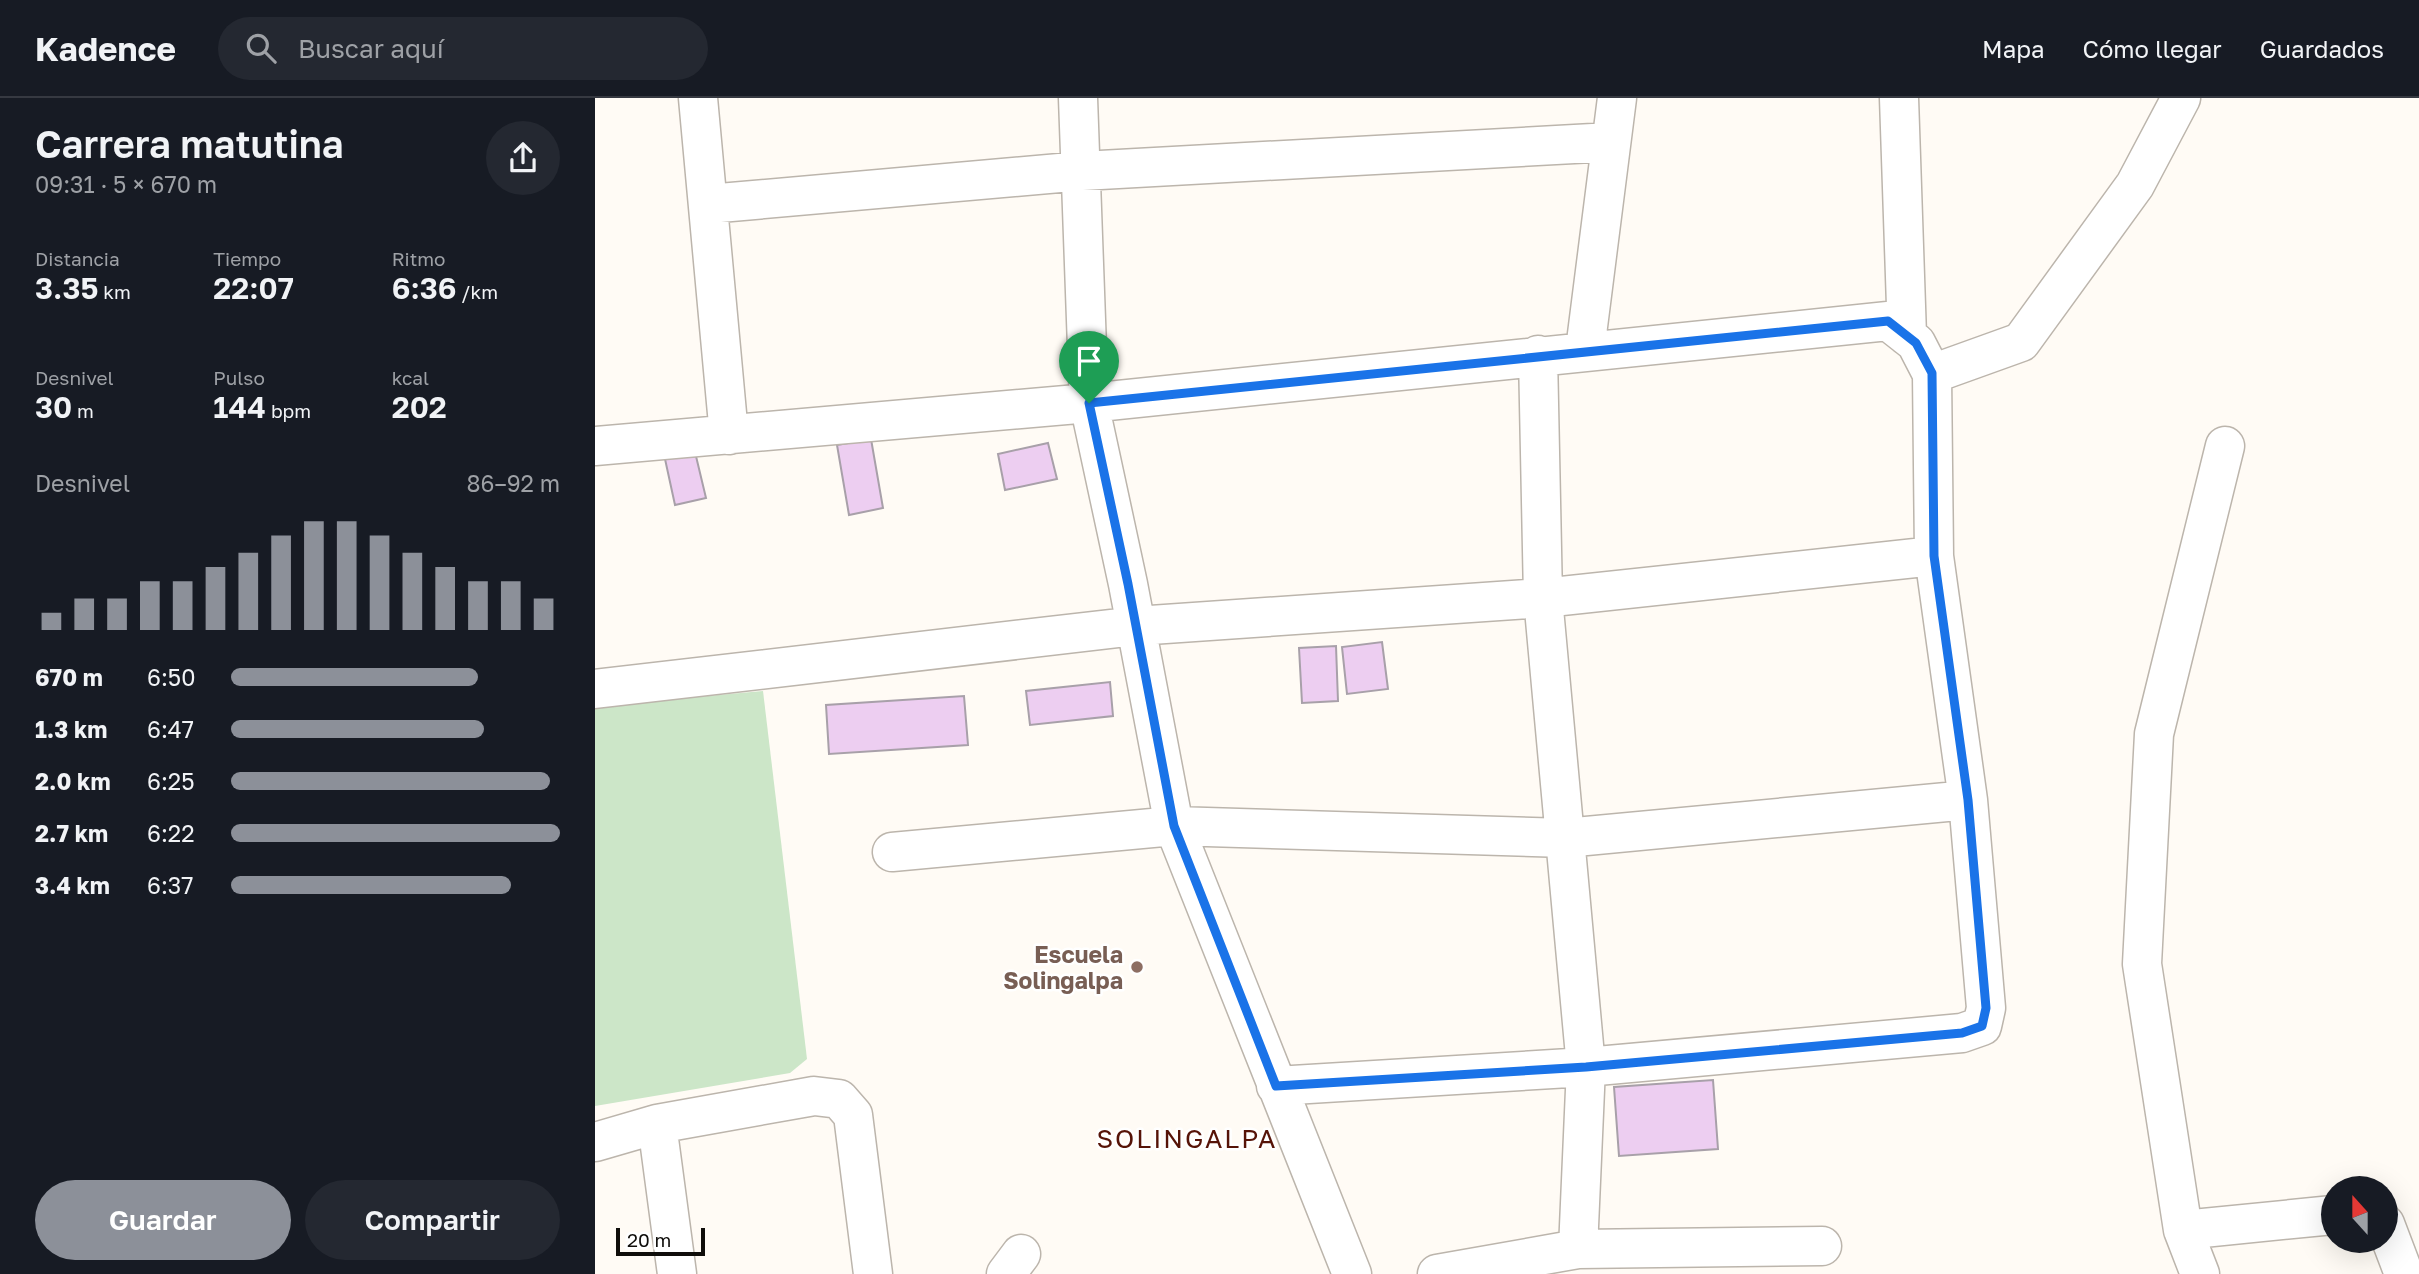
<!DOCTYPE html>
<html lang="es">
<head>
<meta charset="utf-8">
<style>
  body { margin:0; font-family:"Golos Text",sans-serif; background:#242831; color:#f1f3f6; height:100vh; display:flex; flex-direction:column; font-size:26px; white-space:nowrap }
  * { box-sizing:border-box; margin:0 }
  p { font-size:23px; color:#9ea1a6 }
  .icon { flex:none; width:38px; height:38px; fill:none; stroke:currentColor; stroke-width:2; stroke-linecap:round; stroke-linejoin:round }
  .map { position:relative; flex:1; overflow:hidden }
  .drawer { display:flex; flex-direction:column; background:#171b24; width:595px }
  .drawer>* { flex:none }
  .needle { width:46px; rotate:339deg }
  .tools { position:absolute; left:1726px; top:1078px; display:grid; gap:14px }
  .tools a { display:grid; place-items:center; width:77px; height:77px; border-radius:50%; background:#171b24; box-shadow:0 7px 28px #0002; font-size:35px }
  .scale { position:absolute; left:21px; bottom:18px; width:89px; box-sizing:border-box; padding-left:7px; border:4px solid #0f0d0a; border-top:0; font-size:19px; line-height:24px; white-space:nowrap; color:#0f0d0a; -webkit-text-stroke:5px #fff; paint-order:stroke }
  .pin { position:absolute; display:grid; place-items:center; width:60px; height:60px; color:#fff; margin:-72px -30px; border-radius:50% 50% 50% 0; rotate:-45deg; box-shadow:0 0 7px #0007 }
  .pin .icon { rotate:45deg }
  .round { display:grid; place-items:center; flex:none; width:74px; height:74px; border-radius:37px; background:#242831 }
  .overview { display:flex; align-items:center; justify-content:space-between; height:119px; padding:0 35px }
  h1 { font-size:38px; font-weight:600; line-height:52px }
  .stats { display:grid; grid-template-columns:repeat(3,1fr); gap:10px; height:119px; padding:7px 35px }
  .stats div { display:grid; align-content:center }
  .stats b { font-size:30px; font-weight:600 }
  .stats small { font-size:19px; font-weight:400 }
  .stats p { font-size:19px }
  .chart { height:196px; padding:14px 35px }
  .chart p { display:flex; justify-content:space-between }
  .chart svg { width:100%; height:126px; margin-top:7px; stroke:#8c9099; stroke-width:6 }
  .action { display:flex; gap:14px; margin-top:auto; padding:14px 35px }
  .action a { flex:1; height:80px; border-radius:42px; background:#8c9099; color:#fff; font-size:28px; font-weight:600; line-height:80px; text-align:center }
  .action a+a { background:#242831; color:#f1f3f6 }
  ul { padding:0 35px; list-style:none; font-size:23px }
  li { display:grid; grid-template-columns:112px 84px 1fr; align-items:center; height:52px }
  li i { height:18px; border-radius:9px; background:#8c9099 }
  header { display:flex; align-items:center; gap:42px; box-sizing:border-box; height:98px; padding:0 35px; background:#171b24; border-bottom:2px solid #363941 }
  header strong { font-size:33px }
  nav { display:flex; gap:38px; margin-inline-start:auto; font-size:24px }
  .search { width:490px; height:63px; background:#242831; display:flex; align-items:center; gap:18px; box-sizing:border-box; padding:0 24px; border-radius:38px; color:#9ea1a6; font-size:26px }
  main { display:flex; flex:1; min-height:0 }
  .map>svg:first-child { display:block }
  .green { fill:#cce6c8 }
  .building { fill:#edcef1; stroke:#a8a0a9; stroke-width:2 }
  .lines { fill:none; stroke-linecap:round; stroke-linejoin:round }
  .minor-casing { stroke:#bcb5ac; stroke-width:41 }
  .minor { stroke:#fff; stroke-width:38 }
  .route-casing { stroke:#fff; stroke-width:14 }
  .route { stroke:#1a73e8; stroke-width:9 }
  .education-dot { fill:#8d6e63; stroke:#fff; stroke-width:2.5 }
  .labels { text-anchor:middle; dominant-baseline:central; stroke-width:5; stroke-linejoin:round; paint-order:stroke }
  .education-label { font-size:23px; font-weight:bold; fill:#785e54; stroke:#fff; text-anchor:end }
  .quarter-label { font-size:26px; letter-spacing:2px; fill:#561307; stroke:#fff }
</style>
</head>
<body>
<header>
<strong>Kadence</strong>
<div class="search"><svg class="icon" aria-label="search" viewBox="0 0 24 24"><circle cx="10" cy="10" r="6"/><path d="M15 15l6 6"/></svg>Buscar aquí</div>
<nav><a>Mapa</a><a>Cómo llegar</a><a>Guardados</a></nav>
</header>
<main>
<section class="drawer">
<div class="overview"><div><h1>Carrera matutina</h1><p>09:31 · 5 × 670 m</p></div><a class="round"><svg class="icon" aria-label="share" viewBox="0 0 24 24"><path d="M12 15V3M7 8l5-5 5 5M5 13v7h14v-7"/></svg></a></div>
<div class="stats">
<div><p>Distancia</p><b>3.35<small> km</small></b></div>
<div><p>Tiempo</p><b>22:07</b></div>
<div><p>Ritmo</p><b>6:36<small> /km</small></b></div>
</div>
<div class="stats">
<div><p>Desnivel</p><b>30<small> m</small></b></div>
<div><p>Pulso</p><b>144<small> bpm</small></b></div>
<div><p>kcal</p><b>202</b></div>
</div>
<div class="chart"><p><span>Desnivel</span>86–92 m</p>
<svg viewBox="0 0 160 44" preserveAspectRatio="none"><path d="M5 44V38M15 44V33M25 44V33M35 44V27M45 44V27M55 44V22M65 44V17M75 44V11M85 44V6M95 44V6M105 44V11M115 44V17M125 44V22M135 44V27M145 44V27M155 44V33"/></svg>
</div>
<ul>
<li><b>670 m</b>6:50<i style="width:75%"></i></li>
<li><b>1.3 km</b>6:47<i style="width:77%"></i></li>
<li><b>2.0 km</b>6:25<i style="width:97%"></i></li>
<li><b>2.7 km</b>6:22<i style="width:100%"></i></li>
<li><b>3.4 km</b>6:37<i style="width:85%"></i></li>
</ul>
<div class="action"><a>Guardar</a><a>Compartir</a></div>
</section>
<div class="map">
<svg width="1824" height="1176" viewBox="0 0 1824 1176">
  <rect width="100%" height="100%" fill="#fffbf5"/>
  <path class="green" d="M168,593L212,961L195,975L0,1008V608Z"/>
  <path class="building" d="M276,341L288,410L254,417L242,347Z
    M453,345L462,381L410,392L403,356Z
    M100,354L111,400L80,407L70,361Z
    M787,544L793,591L752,596L747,549Z
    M741,548L743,603L707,605L704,550Z
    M515,584L518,618L435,627L431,593Z
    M369,598L373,647L234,656L231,607Z
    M1118,982L1123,1051L1024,1058L1019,989Z"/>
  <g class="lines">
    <defs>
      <path id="minor" d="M103,0L134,337
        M483,0L494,305L533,486L579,728L757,1176
        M1304,0L1312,238
        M113,106L487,73L1016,44
        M990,252L1022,0
        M943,257L948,500L991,969L983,1151
        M1337,276L1426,244L1540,87L1586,0
        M0,348L494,305L1293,223L1321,245L1337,276L1339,458L1373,702L1391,910L1387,928L1367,935L991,969L681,988
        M0,591L541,528L948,500L1339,458
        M297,754L579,728L970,740L1373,702
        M62,1026L82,1176
        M0,1044L62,1026L219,998L244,1001L258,1017L278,1176
        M1790,1126L1809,1176
        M1588,1132L1738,1117
        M411,1176L426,1156
        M842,1176L983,1151L1227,1148
        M1605,1176L1588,1132L1547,866L1559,636L1630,348"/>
    </defs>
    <use href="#minor" class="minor-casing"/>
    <use href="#minor" class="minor"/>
  </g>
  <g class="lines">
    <defs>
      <path id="route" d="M1293,223L1321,245L1337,275L1339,458L1373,702L1391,910L1387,928L1367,935L991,969L681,988L579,728L533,486L494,305Z"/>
    </defs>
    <use href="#route" class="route-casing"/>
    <use href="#route" class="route"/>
  </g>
  <circle class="education-dot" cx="542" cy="869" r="7"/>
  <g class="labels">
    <g class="education-label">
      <text x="528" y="856">Escuela<tspan x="528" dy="26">Solingalpa</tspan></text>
    </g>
    <g class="quarter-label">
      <text x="592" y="1040">SOLINGALPA</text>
    </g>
  </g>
</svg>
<div class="tools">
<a><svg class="needle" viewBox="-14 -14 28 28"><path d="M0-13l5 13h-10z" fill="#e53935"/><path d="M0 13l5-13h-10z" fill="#9ea1a6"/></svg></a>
</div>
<div class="scale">20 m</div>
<div class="pin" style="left:494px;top:305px;background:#1e9e55"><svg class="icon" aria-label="arrive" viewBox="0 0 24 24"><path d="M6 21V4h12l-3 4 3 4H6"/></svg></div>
</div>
</main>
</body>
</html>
